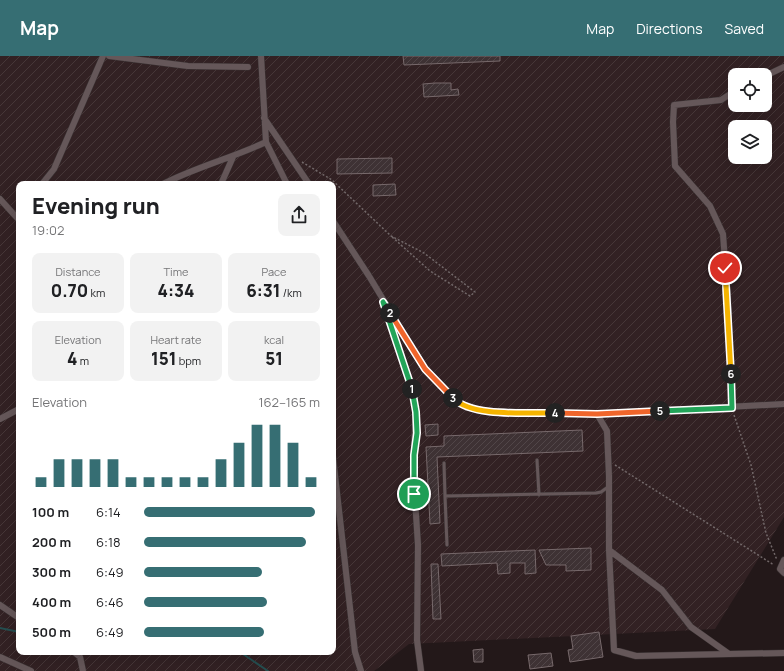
<!DOCTYPE html>
<html lang="en">
<head>
<meta charset="utf-8">
<style>
  body { margin:0; font-family:Manrope,sans-serif; background:#f2f2f2; color:#202124; height:100vh; display:flex; flex-direction:column; font-size:15px; white-space:nowrap }
  * { box-sizing:border-box; margin:0 }
  p { font-size:13px; color:#757577 }
  .icon { flex:none; width:22px; height:22px; fill:none; stroke:currentColor; stroke-width:2; stroke-linecap:round; stroke-linejoin:round }
  .map { position:relative; flex:1; overflow:hidden }
  .drawer { position:absolute; left:16px; top:125px; width:320px; height:474px; display:flex; flex-direction:column; background:#fff; border-radius:8px; box-shadow:0 4px 16px #0002 }
  .drawer>* { flex:none }
  .fabs { position:absolute; left:728px; top:12px; display:grid; gap:8px }
  .fabs a { display:grid; place-items:center; width:44px; height:44px; border-radius:8px; background:#fff; box-shadow:0 4px 16px #0002; font-size:20px }
  .pin { position:absolute; display:grid; place-items:center; width:34px; height:34px; color:#fff; margin:-17px; border:2px solid #fff; border-radius:50%; box-shadow:0 1px 4px #0007 }
  .km { position:absolute; width:20px; height:20px; margin:-10px; border-radius:50%; background:#222; color:#fff; font-size:11px; line-height:20px; text-align:center }
  .round { display:grid; place-items:center; flex:none; width:42px; height:42px; border-radius:8px; background:#f2f2f2 }
  .overview { display:flex; align-items:center; justify-content:space-between; height:68px; padding:0 16px }
  h1 { font-size:22px; font-weight:800; line-height:30px }
  .stats { display:grid; grid-template-columns:repeat(3,1fr); gap:6px; height:68px; padding:4px 16px }
  .stats div { display:grid; align-content:center; border-radius:8px; background:#f2f2f2; text-align:center }
  .stats b { font-size:17px; font-weight:800 }
  .stats small { font-size:11px; font-weight:400 }
  .stats p { font-size:11px }
  .chart { height:112px; padding:8px 16px }
  .chart p { display:flex; justify-content:space-between }
  .chart svg { width:100%; height:72px; margin-top:4px; stroke:#366e73; stroke-width:6 }
  ul { padding:0 16px; list-style:none; font-size:13px }
  li { display:grid; grid-template-columns:64px 48px 1fr; align-items:center; height:30px }
  li i { height:10px; border-radius:5px; background:#366e73 }
  header { display:flex; align-items:center; gap:24px; box-sizing:border-box; height:56px; padding:0 20px; background:#366e73; color:#fff }
  header strong { font-size:19px }
  nav { display:flex; gap:22px; margin-inline-start:auto; font-size:14px }
  .map>svg:first-child { display:block }
  .industrial { fill:url(#industrial-furrows); fill-rule:evenodd }
  .lines { fill:none; stroke-linecap:round; stroke-linejoin:round }
  .stream { stroke:#254e50; stroke-width:2 }
  .building { fill:url(#building-hatch); stroke:#77696b }
  .service-casing { stroke:#3a3233; stroke-width:4 }
  .minor-casing { stroke:#3a3233; stroke-width:7 }
  .path { stroke:#726869; stroke-width:1.5; stroke-dasharray:2 2; stroke-linecap:butt }
  .service { stroke:#655759; stroke-width:3 }
  .minor { stroke:#655759; stroke-width:6 }
  .split-1-casing { stroke:#fff; stroke-width:8 }
  .split-2-casing { stroke:#fff; stroke-width:8 }
  .split-3-casing { stroke:#fff; stroke-width:8 }
  .split-4-casing { stroke:#fff; stroke-width:8 }
  .split-5-casing { stroke:#fff; stroke-width:8 }
  .split-6-casing { stroke:#fff; stroke-width:8 }
  .split-7-casing { stroke:#fff; stroke-width:8 }
  .split-1 { stroke:#22a559; stroke-width:5 }
  .split-2 { stroke:#22a559; stroke-width:5 }
  .split-3 { stroke:#f0652b; stroke-width:5 }
  .split-4 { stroke:#f5b400; stroke-width:5 }
  .split-5 { stroke:#f0652b; stroke-width:5 }
  .split-6 { stroke:#22a559; stroke-width:5 }
  .split-7 { stroke:#f5b400; stroke-width:5 }
</style>
</head>
<body>
<header>
<strong>Map</strong>
<nav><a>Map</a><a>Directions</a><a>Saved</a></nav>
</header>
<div class="map">
<svg width="784" height="615" viewBox="0 0 784 615">
  <defs>
    <pattern id="industrial-furrows" width="10" height="10" patternUnits="userSpaceOnUse"><rect width="10" height="10" fill="#322123"/><path d="M-1 1l2-2M0 10L10 0M9 11l2-2" fill="none" stroke="#463738"/></pattern>
    <pattern id="building-hatch" width="6" height="6" patternUnits="userSpaceOnUse"><rect width="6" height="6" fill="#3e3234"/><path d="M-1 1l2-2M0 6l6-6M5 7l2-2" fill="none" stroke="#514648"/></pattern>
  </defs>
  <rect width="100%" height="100%" fill="#231819"/>
  <path class="industrial" d="M0,0H784V461L715,573L409,588L374,615H0ZM735,19H765V49H735ZM735,71H765V101H735ZM19,128H333V596H19Z"/>
  <g class="lines">
    <path class="stream" d="M0,572L19,576
      M240,596L268,615"/>
  </g>
  <path class="building" d="M403,0H500V5L404,9Z
    M435,27H451V34L458,33L459,39L424,41L423,28Z
    M392,102V117L337,118V103Z
    M395,128L396,139L373,140V129Z
    M438,368V379L426,380L425,369Z
    M582,374L583,395L437,401L440,467L430,468L426,391L444,390V380Z
    M591,492V514L566,515V509H546L539,494Z
    M535,494L536,517L525,518V507H510V517L498,518L497,507L442,510L441,498Z
    M431,508H438L441,563H433Z
    M599,576L603,601L570,606L568,594L573,593L571,580Z
    M483,593V606H474L473,594Z
    M551,597L553,610L530,613L528,599Z"/>
  <g class="lines">
    <defs>
      <path id="service" d="M537,404L539,439
        M444,407L445,440L596,437L601,436L608,431
        M445,440L447,489"/>
      <path id="minor" d="M109,0L188,10L248,11
        M261,0L266,86L287,128
        M765,20L784,11
        M264,62L309,128
        M42,128L54,113L103,0
        M163,128C196,111 232,102 266,86
        M221,128L233,101
        M0,143L19,164
        M333,165L369,220L425,313L459,348L479,355L597,358L784,348
        M387,257L411,331L416,356L413,413L418,489L417,584L421,615
        M732,352L728,246L723,178L710,150L675,110L673,66L674,49L721,44L735,35
        M597,358L607,375L609,420V494L614,594L636,600L729,598
        M0,363L19,353
        M333,401L355,596L361,615
        M609,494L662,534L691,571L729,598L784,597
        M784,504L780,513L784,517
        M0,549L19,562
        M74,596L80,601L83,615
        M0,601L31,615"/>
    </defs>
    <use href="#service" class="service-casing"/>
    <use href="#minor" class="minor-casing"/>
    <path class="path" d="M302,106L332,124L391,180L424,197L475,236L470,240L430,215L391,180
      M734,359L751,409L766,477L777,504
      M615,409L774,509"/>
    <use href="#service" class="service"/>
    <use href="#minor" class="minor"/>
  </g>
  <g class="lines">
    <defs>
      <path id="split-1" d="M412,333L416,356L417,377L414,399V438"/>
      <path id="split-2" d="M390,257L383,246L412,333"/>
      <path id="split-3" d="M390,257L425,313L453,342"/>
      <path id="split-4" d="M453,342C473,362 527,356 555,357"/>
      <path id="split-5" d="M555,357L597,358L660,355"/>
      <path id="split-6" d="M660,355L732,352L731,318"/>
      <path id="split-7" d="M725,212L731,318"/>
    </defs>
    <use href="#split-1" class="split-1-casing"/>
    <use href="#split-2" class="split-2-casing"/>
    <use href="#split-3" class="split-3-casing"/>
    <use href="#split-4" class="split-4-casing"/>
    <use href="#split-5" class="split-5-casing"/>
    <use href="#split-6" class="split-6-casing"/>
    <use href="#split-7" class="split-7-casing"/>
    <use href="#split-1" class="split-1"/>
    <use href="#split-2" class="split-2"/>
    <use href="#split-3" class="split-3"/>
    <use href="#split-4" class="split-4"/>
    <use href="#split-5" class="split-5"/>
    <use href="#split-6" class="split-6"/>
    <use href="#split-7" class="split-7"/>
  </g>
</svg>
<div class="fabs">
<a><svg class="icon" aria-label="locate" viewBox="0 0 24 24"><circle cx="12" cy="12" r="6"/><path d="M12 2v4M12 18v4M2 12h4M18 12h4"/></svg></a>
<a><svg class="icon" aria-label="layers" viewBox="0 0 24 24"><path d="M12 4l9 5-9 5-9-5zM3 14l9 5 9-5"/></svg></a>
</div>
<div class="pin" style="left:414px;top:438px;background:#1e9e55"><svg class="icon" aria-label="arrive" viewBox="0 0 24 24"><path d="M6 21V4h12l-3 4 3 4H6"/></svg></div>
<div class="pin" style="left:725px;top:212px;background:#d93025"><svg class="icon" aria-label="check" viewBox="0 0 24 24"><path d="M5 12l5 5 9-10"/></svg></div>
<b class="km" style="left:412px;top:333px">1</b>
<b class="km" style="left:390px;top:257px">2</b>
<b class="km" style="left:453px;top:342px">3</b>
<b class="km" style="left:555px;top:357px">4</b>
<b class="km" style="left:660px;top:355px">5</b>
<b class="km" style="left:731px;top:318px">6</b>
<section class="drawer">
<div class="overview"><div><h1>Evening run</h1><p>19:02</p></div><a class="round"><svg class="icon" aria-label="share" viewBox="0 0 24 24"><path d="M12 15V3M7 8l5-5 5 5M5 13v7h14v-7"/></svg></a></div>
<div class="stats">
<div><p>Distance</p><b>0.70<small> km</small></b></div>
<div><p>Time</p><b>4:34</b></div>
<div><p>Pace</p><b>6:31<small> /km</small></b></div>
</div>
<div class="stats">
<div><p>Elevation</p><b>4<small> m</small></b></div>
<div><p>Heart rate</p><b>151<small> bpm</small></b></div>
<div><p>kcal</p><b>51</b></div>
</div>
<div class="chart"><p><span>Elevation</span>162–165 m</p>
<svg viewBox="0 0 160 44" preserveAspectRatio="none"><path d="M5 44V38M15 44V27M25 44V27M35 44V27M45 44V27M55 44V38M65 44V38M75 44V38M85 44V38M95 44V38M105 44V27M115 44V17M125 44V6M135 44V6M145 44V17M155 44V38"/></svg>
</div>
<ul>
<li><b>100 m</b>6:14<i style="width:97%"></i></li>
<li><b>200 m</b>6:18<i style="width:92%"></i></li>
<li><b>300 m</b>6:49<i style="width:67%"></i></li>
<li><b>400 m</b>6:46<i style="width:70%"></i></li>
<li><b>500 m</b>6:49<i style="width:68%"></i></li>
</ul>
</section>
</div>
</body>
</html>
